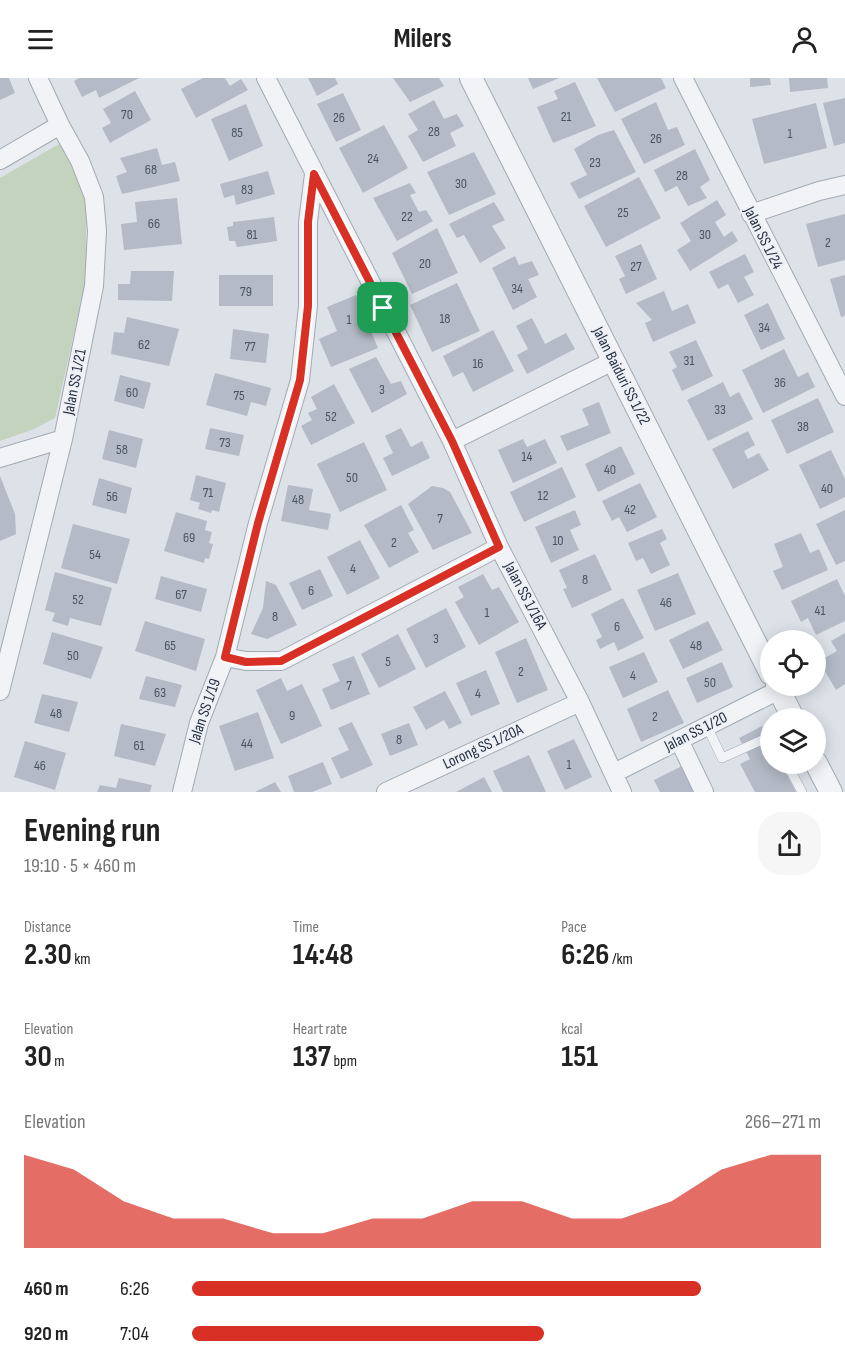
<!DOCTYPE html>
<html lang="en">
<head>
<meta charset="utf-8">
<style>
  body { margin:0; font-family:"Sofia Sans Condensed",sans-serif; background:#f6f6f6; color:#222; height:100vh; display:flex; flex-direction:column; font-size:22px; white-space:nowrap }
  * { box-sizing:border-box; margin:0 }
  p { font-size:20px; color:#767676 }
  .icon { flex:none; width:33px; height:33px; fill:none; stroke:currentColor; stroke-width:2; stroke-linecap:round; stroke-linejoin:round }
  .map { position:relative; height:714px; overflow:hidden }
  .panel { display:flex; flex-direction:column; background:#fff; flex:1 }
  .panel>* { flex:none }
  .fabs { position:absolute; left:760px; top:552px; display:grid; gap:12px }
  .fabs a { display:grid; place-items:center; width:66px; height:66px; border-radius:50%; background:#fff; box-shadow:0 3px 15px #0003; font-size:30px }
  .pin { position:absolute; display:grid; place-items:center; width:51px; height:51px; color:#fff; margin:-26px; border-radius:12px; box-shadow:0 3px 9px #0006 }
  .round { display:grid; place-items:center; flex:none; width:63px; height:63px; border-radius:24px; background:#f6f6f6 }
  .summary { display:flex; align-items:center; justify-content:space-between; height:102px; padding:0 24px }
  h1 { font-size:33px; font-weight:700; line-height:45px }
  .metrics { display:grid; grid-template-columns:repeat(3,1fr); gap:9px; height:102px; padding:6px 24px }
  .metrics div { display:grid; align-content:center }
  .metrics b { font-size:30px; font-weight:700 }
  .metrics small { font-size:16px; font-weight:400 }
  .metrics p { font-size:16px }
  .chart { height:168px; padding:12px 24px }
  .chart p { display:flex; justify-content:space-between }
  .chart svg { width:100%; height:108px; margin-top:6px; fill:#d93025; opacity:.7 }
  ul { padding:0 24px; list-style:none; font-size:20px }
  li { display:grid; grid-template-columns:96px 72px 1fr; align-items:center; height:45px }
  li i { height:15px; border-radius:8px; background:#d93025 }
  header { display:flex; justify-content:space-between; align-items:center; height:78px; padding:0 24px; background:#fff; font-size:27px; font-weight:700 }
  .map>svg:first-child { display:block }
  .green { fill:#c4d3be }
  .building { fill:#b4bbc6 }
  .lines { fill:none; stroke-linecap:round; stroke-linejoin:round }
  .service-casing { stroke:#a2a9b3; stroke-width:10 }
  .minor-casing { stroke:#a2a9b3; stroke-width:20 }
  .tertiary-casing { stroke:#a2a9b3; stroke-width:24 }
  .service { stroke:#f1f3f7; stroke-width:9 }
  .minor { stroke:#f1f3f7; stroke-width:18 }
  .tertiary { stroke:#f1f3f7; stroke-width:22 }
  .route-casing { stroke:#fff; stroke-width:12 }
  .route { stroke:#d93025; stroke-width:8 }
  .labels { text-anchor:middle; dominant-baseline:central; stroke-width:4.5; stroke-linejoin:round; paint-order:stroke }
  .number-label { font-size:14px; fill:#495362 }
  .street-label { font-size:16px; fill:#253041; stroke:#edf1f6 }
</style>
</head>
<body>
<header><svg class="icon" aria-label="menu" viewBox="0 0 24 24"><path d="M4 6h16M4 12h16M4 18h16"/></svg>Milers<svg class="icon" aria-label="person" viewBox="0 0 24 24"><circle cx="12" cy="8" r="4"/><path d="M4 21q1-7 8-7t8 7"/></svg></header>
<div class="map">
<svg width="845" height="714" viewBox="0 0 845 714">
  <rect width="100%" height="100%" fill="#dde2e9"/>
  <path class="green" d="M61,65L86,115V202L55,340L34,351L0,363V100Z"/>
  <path class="building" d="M0,0H9L15,15L0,22Z
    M79,0H139L99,20L96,12L82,19L74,3Z
    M203,0H225L230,8L241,1L248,12L196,40L181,11Z
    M308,0H335L338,6L317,18Z
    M393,0H439L444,8L410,24Z
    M528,0H559L533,11Z
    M597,0H661L666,10L615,34Z
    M750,0H770L771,7L750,9Z
    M789,0H827L828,10L790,14Z
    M575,4L596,48L553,65L537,29L558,21L554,13Z
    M135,13L151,42L110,65L102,50L111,45L103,31Z
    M343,15L361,52L336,64L317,26Z
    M845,20V65L834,68L823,25Z
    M434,22L444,41L457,36L464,48L450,55L456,68L423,84L408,58L418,52L408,36Z
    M656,24L668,52L677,49L685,67L644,86L621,41Z
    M816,25L827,70L764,86L752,41Z
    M246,26L263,68L229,83L211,41Z
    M384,47L408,90L363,115L339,70Z
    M614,52L636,94L579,121L570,105L587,97L574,71L598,57Z
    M157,70L162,87L175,84L180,103L122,116L116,98L127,94L120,80Z
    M695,71L710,102L700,109L707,120L688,128L677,108L665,114L654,92Z
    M474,74L496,116L449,137L427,94Z
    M268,93L275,116L236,127L234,117L224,120L220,106Z
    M639,99L661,140L606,169L584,128Z
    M410,105L416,115L410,117L419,134L426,132L433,143L397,163L373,120Z
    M177,120L182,166L124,172L121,146L137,144L135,124Z
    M717,122L726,137L715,144L724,159L732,153L738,163L690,193L677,172L691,163L680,145Z
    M494,124L505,142L492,148L506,170L480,185L464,157L457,160L449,146Z
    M845,136V182L818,189L806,146Z
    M274,139L277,163L237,169L235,163H229L227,149L233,148V144Z
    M437,150L458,195L412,216L392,175Z
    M641,166L657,201L626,216L619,201L625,198L615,178Z
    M745,176L754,194L744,199L754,217L738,225L728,206L718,211L709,194Z
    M515,178L519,187L532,183L539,197L528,201L537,219L513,232L492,190Z
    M131,193H174L172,223L118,222V206H130Z
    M219,197H273V228H219Z
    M845,197V238L841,239L830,201Z
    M457,205L480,253L432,274L410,227Z
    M664,213L672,233L688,226L696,245L653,264L645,245L652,242L636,225Z
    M356,217L378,270L331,289L319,261L337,253L327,229Z
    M768,225L785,261L761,272L744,237Z
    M127,239L179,251L169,288L111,276L114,254L124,255Z
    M532,240L545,266L566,255L575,271L527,296L517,277L528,271L516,248Z
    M233,251L269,256L266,285L230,281Z
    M493,252L514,293L473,314L463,294L453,299L443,278Z
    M696,262L713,298L682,313L672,292L677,289L669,274Z
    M784,271L798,299L808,294L815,309L763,335L742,292Z
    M376,279L391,306L401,303L407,316L372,335L349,291Z
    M215,295L271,310L266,328L251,324L247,338L206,327Z
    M120,297L151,305L144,331L114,323Z
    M723,304L730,319L739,314L753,341L708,363L687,322Z
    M334,306L355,345L311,367L301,348L312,342L308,335L317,331L311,319Z
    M818,320L834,354L787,376L771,342Z
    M599,324L611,355L567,373L560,358L589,347L582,331Z
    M210,350L244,357L239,378L205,371Z
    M401,350L411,369L422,363L430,380L392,398L383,380L393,375L385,358Z
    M109,352L143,361L136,390L102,381Z
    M748,353L755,367L744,373L748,381L759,375L769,392L733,411L712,371Z
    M523,361L527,369L545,361L557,385L513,405L498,372Z
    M364,364L387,412L340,434L317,386Z
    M621,368L635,396L598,414L585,386Z
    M831,372L845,401V419L820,431L799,387Z
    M562,389L576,419L524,444L510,414Z
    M196,397L226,405L219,434L212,432L211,435L198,431L200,425L190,422Z
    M0,398L15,436L16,456L0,463Z
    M99,400L132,410L126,436L92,427Z
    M640,405L657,439L627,454L619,439L612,443L602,423Z
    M288,407L313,411L309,432L331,436L328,452L281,443Z
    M432,408L443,410L450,414L472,455L433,472L408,426Z
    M401,427L414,452L408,455L419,474L389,490L364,447Z
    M575,432L581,447L570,452L579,472L551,485L535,449Z
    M845,432V483L836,487L816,446Z
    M176,434L207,443L205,452L212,454L209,465L213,466L209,481L205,480L204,485L164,473Z
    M73,446L130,461L117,506L61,490Z
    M662,451L667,461L660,465L670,487L651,496L643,480L636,483L628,465Z
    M801,455L810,475L819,471L828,492L782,512L773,493L783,489L774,466Z
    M360,462L380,500L347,517L327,479Z
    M595,476L612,512L572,530L563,511L567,510L559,492Z
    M320,491L333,518L302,532L289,505Z
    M55,494L112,510L101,548L70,540L68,548L52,543L55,535L45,532Z
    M678,495L696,536L655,553L637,512Z
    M483,496L492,512L499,509L519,544L479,567L455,524L464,519L458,509Z
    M161,498L207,511L201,534L155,521Z
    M837,501L845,518V543L816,557L808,540L801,544L791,523Z
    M266,503L276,507L297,547L267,561L251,556L263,530Z
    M623,520L644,560L618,573L614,564L600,571L596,562L602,559L591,536Z
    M446,530L466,569L426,590L406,551Z
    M145,543L205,561L196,593L135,573Z
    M708,543L723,572L683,591L669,562Z
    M52,554L103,569L91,601L43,586Z
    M845,555V606L836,612L819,583L837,573L831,563Z
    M398,556L416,591L379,610L361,576Z
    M526,560L548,612L517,625L495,574Z
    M644,574L658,604L623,620L609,589Z
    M354,578L370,616L331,632L322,611L340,603L332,586Z
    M722,584L733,609L697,625L686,600Z
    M486,592L500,626L471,638L456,605Z
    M146,598L182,607L175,629L139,621Z
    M281,600L287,613L302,606L322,648L281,666L256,612Z
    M668,612L684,645L641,664L627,631Z
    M445,613L462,645L449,651L444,642L426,652L413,629Z
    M42,616L78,624L69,654L34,645Z
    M258,634L274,680L235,693L219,648Z
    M352,644L373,687L341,701L331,680L349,672L338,650Z
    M409,645L418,667L390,678L381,656Z
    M121,646L166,656L155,688L114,678Z
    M762,648L771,666V686H781L796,714H755L740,686L750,681L739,660Z
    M574,661L592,699L565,712L547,673Z
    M25,663L66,675L55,712L14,699Z
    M529,677L546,714H503L493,693Z
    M323,684L332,706L312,714H294L288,698Z
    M682,688L696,714H660L654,702Z
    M484,699L492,714H456Z
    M119,700L152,707L150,714H97L100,707L116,710Z
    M275,704L281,714H255Z"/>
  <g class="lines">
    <defs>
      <path id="service" d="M707,648L722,680L771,658
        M787,686L802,714"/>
      <path id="minor" d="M266,0L452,363L499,469L580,624L622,714
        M683,0L845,318
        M0,82L60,47
        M751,136L819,113L845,107
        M452,363L613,283
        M0,380L63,361
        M225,579L246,583H281L499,469
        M0,613L63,361L94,208L97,153L94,119L80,83L60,47L38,0
        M679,662L704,714
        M614,695L779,612
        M182,714L199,645L225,579L258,445L300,302L308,228V144L314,96
        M386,714L580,624"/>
      <path id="tertiary" d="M471,0L771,596
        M777,608L793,640
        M816,685L831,714"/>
    </defs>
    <use href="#service" class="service-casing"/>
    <use href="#minor" class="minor-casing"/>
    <use href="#tertiary" class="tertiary-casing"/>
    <use href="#service" class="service"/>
    <use href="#minor" class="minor"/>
    <use href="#tertiary" class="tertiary"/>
  </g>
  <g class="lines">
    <defs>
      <path id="route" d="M314,96L452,363L499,469L281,583L246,584L225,579L258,445L300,302L308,228V144Z"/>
    </defs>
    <use href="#route" class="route-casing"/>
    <use href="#route" class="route"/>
  </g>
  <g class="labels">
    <g class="number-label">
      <text x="127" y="36">70</text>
      <text x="566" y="38">21</text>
      <text x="339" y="39">26</text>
      <text x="434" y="53">28</text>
      <text x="237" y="54">85</text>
      <text x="790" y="55">1</text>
      <text x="656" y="60">26</text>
      <text x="373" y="80">24</text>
      <text x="595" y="84">23</text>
      <text x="151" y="91">68</text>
      <text x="682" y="97">28</text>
      <text x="461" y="105">30</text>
      <text x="247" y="111">83</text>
      <text x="623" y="134">25</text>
      <text x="407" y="138">22</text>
      <text x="154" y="145">66</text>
      <text x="252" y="156">81</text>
      <text x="705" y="156">30</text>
      <text x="828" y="164">2</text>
      <text x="425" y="185">20</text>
      <text x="636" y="188">27</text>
      <text x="517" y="210">34</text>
      <text x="246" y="213">79</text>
      <text x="445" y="240">18</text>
      <text x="349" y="241">1</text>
      <text x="764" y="249">34</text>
      <text x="144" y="266">62</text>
      <text x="250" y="268">77</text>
      <text x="689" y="282">31</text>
      <text x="478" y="285">16</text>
      <text x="780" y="304">36</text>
      <text x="382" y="311">3</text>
      <text x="132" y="314">60</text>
      <text x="239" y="317">75</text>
      <text x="720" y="331">33</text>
      <text x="331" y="338">52</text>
      <text x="803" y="348">38</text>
      <text x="225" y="364">73</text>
      <text x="122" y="371">58</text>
      <text x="527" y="378">14</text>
      <text x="610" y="391">40</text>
      <text x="352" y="399">50</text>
      <text x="827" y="410">40</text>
      <text x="208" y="414">71</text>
      <text x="543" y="417">12</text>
      <text x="112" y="418">56</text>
      <text x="298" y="421">48</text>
      <text x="630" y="431">42</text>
      <text x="440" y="440">7</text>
      <text x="189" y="459">69</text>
      <text x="558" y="462">10</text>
      <text x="394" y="464">2</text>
      <text x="95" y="476">54</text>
      <text x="353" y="490">4</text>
      <text x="585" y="501">8</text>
      <text x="311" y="512">6</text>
      <text x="181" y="516">67</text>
      <text x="78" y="521">52</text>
      <text x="666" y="524">46</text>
      <text x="820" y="532">41</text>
      <text x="487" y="534">1</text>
      <text x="275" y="538">8</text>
      <text x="617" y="548">6</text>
      <text x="436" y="560">3</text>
      <text x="170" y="567">65</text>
      <text x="696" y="567">48</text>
      <text x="73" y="577">50</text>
      <text x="388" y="583">5</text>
      <text x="521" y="593">2</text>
      <text x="633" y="597">4</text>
      <text x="710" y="604">50</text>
      <text x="349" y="607">7</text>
      <text x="160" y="614">63</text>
      <text x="478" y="615">4</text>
      <text x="56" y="635">48</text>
      <text x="292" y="637">9</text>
      <text x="655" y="638">2</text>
      <text x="399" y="661">8</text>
      <text x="247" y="665">44</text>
      <text x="139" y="667">61</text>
      <text x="569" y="686">1</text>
      <text x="40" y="687">46</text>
    </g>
    <g class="street-label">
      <text transform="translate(763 160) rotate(63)">Jalan SS 1/24</text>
      <text transform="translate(621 298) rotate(63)">Jalan Baiduri SS 1/22</text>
      <text transform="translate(75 304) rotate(-79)">Jalan SS 1/21</text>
      <text transform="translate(525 518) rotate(62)">Jalan SS 1/16A</text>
      <text transform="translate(205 633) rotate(-71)">Jalan SS 1/19</text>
      <text transform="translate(696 654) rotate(-27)">Jalan SS 1/20</text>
      <text transform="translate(483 669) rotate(-25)">Lorong SS 1/20A</text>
    </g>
  </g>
</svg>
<div class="fabs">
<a><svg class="icon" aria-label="locate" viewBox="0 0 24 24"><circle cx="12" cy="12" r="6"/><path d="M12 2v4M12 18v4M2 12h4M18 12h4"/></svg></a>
<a><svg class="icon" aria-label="layers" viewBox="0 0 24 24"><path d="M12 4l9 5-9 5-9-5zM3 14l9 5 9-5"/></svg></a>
</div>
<div class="pin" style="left:383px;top:230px;background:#1e9e55"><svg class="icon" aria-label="arrive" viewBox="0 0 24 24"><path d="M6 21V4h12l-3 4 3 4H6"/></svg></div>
</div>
<section class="panel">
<div class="summary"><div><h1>Evening run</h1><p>19:10 · 5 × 460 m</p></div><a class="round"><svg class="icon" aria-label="share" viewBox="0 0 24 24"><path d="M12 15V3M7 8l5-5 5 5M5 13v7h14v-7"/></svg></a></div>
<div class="metrics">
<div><p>Distance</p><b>2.30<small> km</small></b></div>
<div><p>Time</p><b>14:48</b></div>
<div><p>Pace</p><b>6:26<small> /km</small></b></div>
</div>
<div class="metrics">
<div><p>Elevation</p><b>30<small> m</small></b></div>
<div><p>Heart rate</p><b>137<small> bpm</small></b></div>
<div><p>kcal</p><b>151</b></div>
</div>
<div class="chart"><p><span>Elevation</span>266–271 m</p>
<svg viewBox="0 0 160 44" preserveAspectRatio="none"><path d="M0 44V6L10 12L20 25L30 32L40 32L50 38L60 38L70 32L80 32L90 25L100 25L110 32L120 32L130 25L140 12L150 6L160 6V44z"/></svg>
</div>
<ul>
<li><b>460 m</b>6:26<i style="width:81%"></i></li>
<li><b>920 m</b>7:04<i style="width:56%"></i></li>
</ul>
</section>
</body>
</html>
